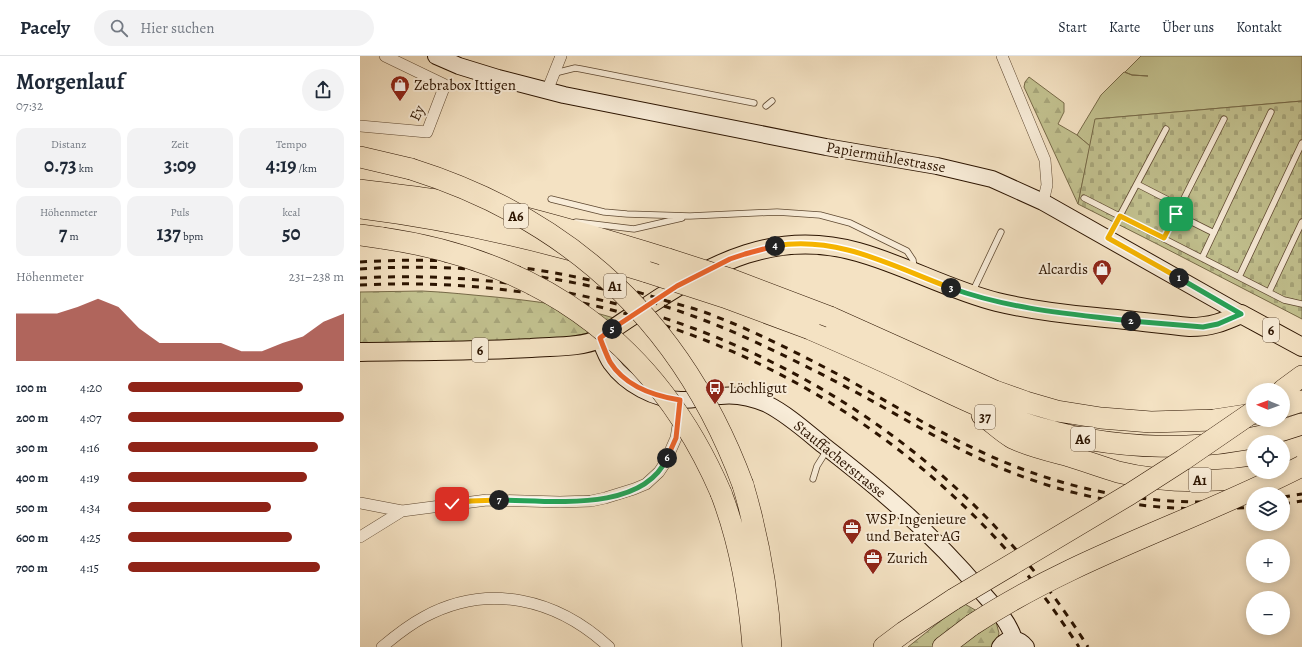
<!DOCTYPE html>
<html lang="de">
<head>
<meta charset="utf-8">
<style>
  body { margin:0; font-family:Alegreya,serif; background:#f2f2f3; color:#1f2937; height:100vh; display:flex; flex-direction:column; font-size:15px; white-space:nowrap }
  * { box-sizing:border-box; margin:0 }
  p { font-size:13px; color:#747a83 }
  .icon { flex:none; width:22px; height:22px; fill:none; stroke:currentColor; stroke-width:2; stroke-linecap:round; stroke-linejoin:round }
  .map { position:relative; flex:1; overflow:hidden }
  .side { display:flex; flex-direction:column; background:#fff; width:360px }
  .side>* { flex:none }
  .needle { width:26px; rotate:271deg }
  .buttons { position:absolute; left:886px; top:327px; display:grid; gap:8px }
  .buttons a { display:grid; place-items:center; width:44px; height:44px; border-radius:50%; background:#fff; box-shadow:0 2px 10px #0003; font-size:20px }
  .pin { position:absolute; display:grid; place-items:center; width:34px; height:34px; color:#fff; margin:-17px; border-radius:8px; box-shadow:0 2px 6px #0006 }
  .km { position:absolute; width:20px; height:20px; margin:-10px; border-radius:50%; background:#222; color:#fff; font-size:11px; line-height:20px; text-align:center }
  .round { display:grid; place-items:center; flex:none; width:42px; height:42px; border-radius:21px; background:#f2f2f3 }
  .summary { display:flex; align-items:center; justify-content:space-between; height:68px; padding:0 16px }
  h1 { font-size:22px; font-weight:700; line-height:30px }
  .figures { display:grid; grid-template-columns:repeat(3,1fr); gap:6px; height:68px; padding:4px 16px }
  .figures div { display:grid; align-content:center; border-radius:10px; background:#f2f2f3; text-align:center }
  .figures b { font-size:20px; font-weight:700 }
  .figures small { font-size:11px; font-weight:400 }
  .figures p { font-size:11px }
  .chart { height:112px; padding:8px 16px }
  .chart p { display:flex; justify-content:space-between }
  .chart svg { width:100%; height:72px; margin-top:4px; fill:#8f2418; opacity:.7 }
  ul { padding:0 16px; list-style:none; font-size:13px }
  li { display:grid; grid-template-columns:64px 48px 1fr; align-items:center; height:30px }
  li i { height:10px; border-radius:5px; background:#8f2418 }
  header { display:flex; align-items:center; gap:24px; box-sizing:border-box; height:56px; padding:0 20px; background:#fff; border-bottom:1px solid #e0e1e3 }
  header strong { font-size:19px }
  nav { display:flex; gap:22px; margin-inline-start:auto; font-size:14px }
  .search { width:280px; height:36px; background:#f2f2f3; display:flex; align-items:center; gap:10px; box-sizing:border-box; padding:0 14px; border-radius:22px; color:#747a83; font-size:15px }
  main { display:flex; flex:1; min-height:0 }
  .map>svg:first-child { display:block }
  .green { fill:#c2c18f; stroke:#776a48 }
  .forest { fill:url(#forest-firs); stroke:#776a48 }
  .cemetery { fill:url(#cemetery-stones); stroke:#776a48 }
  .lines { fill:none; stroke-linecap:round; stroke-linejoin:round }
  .lane-casing { stroke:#5e4831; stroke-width:7 }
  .street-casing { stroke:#5e4831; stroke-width:12 }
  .secondary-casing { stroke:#2c1400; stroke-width:18 }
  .primary-casing { stroke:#2c1400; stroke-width:20 }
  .highway-casing { stroke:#2c1400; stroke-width:22 }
  .lane { stroke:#f8ecd8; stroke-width:5.5 }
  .street { stroke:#f8ecd8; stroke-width:11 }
  .secondary { stroke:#f8ecd8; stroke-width:16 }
  .primary { stroke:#f4e2c3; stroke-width:18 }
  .highway { stroke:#f4e2c3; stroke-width:21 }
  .rail { stroke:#2c1400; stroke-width:3; stroke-dasharray:7 7; stroke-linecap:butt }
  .highway-bridge-casing { stroke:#2c1400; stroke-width:22; stroke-linecap:butt }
  .highway-bridge { stroke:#f4e2c3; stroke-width:21 }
  .split-1-casing { stroke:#fff; stroke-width:8 }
  .split-2-casing { stroke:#fff; stroke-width:8 }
  .split-3-casing { stroke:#fff; stroke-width:8 }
  .split-4-casing { stroke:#fff; stroke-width:8 }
  .split-5-casing { stroke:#fff; stroke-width:8 }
  .split-6-casing { stroke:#fff; stroke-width:8 }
  .split-7-casing { stroke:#fff; stroke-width:8 }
  .split-8-casing { stroke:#fff; stroke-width:8 }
  .split-1 { stroke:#f5b400; stroke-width:5 }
  .split-2 { stroke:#22a559; stroke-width:5 }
  .split-3 { stroke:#22a559; stroke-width:5 }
  .split-4 { stroke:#f5b400; stroke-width:5 }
  .split-5 { stroke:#f0652b; stroke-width:5 }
  .split-6 { stroke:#f0652b; stroke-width:5 }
  .split-7 { stroke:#22a559; stroke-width:5 }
  .split-8 { stroke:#f5b400; stroke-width:5 }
  .labels { text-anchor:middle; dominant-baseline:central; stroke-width:4; stroke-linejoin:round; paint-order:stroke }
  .shield { fill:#f8ecd8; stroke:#695541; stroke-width:1 }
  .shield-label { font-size:14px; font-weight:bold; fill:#2c1400 }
  .poi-label { font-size:15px; fill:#2c1400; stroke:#f8ecd8; text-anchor:start }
  .street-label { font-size:15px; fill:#2c1400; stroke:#f8ecd8 }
</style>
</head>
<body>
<header>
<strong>Pacely</strong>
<div class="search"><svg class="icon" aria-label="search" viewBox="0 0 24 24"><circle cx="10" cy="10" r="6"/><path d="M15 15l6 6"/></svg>Hier suchen</div>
<nav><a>Start</a><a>Karte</a><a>Über uns</a><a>Kontakt</a></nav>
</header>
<main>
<section class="side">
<div class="summary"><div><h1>Morgenlauf</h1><p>07:32</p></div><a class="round"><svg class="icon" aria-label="share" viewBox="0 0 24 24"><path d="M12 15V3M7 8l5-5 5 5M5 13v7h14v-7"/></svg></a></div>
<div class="figures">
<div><p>Distanz</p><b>0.73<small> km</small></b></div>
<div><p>Zeit</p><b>3:09</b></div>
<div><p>Tempo</p><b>4:19<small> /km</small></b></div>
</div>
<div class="figures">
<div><p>Höhenmeter</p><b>7<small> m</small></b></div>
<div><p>Puls</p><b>137<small> bpm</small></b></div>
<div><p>kcal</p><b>50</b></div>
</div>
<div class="chart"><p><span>Höhenmeter</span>231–238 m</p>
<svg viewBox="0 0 160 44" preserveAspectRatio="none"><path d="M0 44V15L10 15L20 15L30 11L40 6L50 11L60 24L70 33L80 33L90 33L100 33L110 38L120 38L130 33L140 29L150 20L160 15V44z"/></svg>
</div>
<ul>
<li><b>100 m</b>4:20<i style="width:81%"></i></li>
<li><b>200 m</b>4:07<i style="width:100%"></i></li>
<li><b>300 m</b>4:16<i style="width:88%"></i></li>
<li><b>400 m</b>4:19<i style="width:83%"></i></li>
<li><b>500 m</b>4:34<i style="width:66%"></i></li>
<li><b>600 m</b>4:25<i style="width:76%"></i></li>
<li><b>700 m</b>4:15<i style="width:89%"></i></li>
</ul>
</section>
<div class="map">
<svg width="942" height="591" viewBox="0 0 942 591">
  <defs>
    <pattern id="forest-firs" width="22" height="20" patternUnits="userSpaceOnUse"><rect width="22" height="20" fill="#c2c18f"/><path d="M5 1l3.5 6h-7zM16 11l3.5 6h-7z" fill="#a7a57a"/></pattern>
    <pattern id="cemetery-stones" width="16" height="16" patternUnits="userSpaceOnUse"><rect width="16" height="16" fill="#c2c18f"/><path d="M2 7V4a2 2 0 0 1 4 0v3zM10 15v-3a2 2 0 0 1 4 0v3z" fill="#a7a57a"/></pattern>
  </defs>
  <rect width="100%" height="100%" fill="#f4e2c3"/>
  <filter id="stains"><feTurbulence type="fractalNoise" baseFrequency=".005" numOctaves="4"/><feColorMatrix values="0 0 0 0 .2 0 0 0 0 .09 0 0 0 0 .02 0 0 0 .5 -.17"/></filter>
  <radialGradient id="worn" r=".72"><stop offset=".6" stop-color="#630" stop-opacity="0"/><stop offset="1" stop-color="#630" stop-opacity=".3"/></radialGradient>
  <path class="green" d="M781,0H942V45L736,63L730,90L717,79L741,39L764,16L772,19L788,20L772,19L765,16Z"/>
  <path class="forest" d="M669,21L704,47V56L698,68L717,79L730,90L718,148L664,31L665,26Z
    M62,235C87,236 111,239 135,241C175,245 215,250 254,262L225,278L208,281L150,285L0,289V236Z
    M603,547L636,566L639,577L637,588L633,591H548Z"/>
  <path class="cemetery" d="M942,45V263L799,189L718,148L735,63Z"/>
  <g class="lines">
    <defs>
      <path id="lane" d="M195,17L215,12L221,13L394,47
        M406,50L412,45
        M777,128L820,150
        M724,142L924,244L942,248
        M191,143L244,156L267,158L330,160L417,156L460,159L490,167L547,195L553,204L554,213
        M816,158L854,177
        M216,166L274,173L322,162
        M748,182L806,73
        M804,182L864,63
        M842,202L911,56
        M879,221L942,87
        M909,236L942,166
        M612,237L641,176
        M453,423L457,410L467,394"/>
      <path id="street" d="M642,0L685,104L687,129L683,146
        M187,35L201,0
        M0,70L67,76L85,29L25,0
        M0,447L42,455L127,444L200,446L231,445L245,442L274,433L286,428L299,416L305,407L316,382L319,363
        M0,481L42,455
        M22,591C35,580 49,569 64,561C129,526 197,543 249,591"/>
      <path id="secondary" d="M76,0L99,10L138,22L204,39L466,91L577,110L632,123L683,146L881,258
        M240,283C243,291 246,300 251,307C266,328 295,344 321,344C334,344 347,341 360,340C376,338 393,342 407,348C427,358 446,375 463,389C520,433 574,479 620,534C633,549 648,564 654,583
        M640,591C647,581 658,581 666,591"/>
      <path id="primary" d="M0,296C57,295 114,295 171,292C194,290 218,292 240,283C254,271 271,261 286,251C353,206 416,173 498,196C545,209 589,234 637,246C670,254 703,258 736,261C768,264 799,268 830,271C851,271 863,266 881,258L942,291"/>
      <path id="highway" d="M0,101L51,113
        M0,134C50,140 101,146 150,158C203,171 256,187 308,203
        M0,152C96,164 194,187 287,216
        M0,179L22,182
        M470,261L635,335L666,346L697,355L741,362L791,366L854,364L893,358
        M450,273C487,289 524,305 561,323C593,338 626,355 660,366C750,396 852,400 942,368
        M923,334L942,320
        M923,351L942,345
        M622,359C632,366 641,375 651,381C664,389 694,396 709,400C725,405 742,411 758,416C806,428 871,427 918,416
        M383,429C399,483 408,534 411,591
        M361,437C380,487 389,538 393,591
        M524,591L544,576L594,543
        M583,591L612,569"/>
    </defs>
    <use href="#lane" class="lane-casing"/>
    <use href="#street" class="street-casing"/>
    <use href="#secondary" class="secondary-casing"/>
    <use href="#primary" class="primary-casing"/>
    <use href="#highway" class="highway-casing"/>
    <use href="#lane" class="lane"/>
    <use href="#street" class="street"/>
    <use href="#secondary" class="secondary"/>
    <use href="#primary" class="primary"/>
    <use href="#highway" class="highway"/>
    <path class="rail" d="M0,206C105,199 207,213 307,245C324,250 341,254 357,261C401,278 443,300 485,322C532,348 577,376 626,398C711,437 800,452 893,444
      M0,213C133,204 270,228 391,284C430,302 468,321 505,341C550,366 595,393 643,413C723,446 807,458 893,451
      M0,222C289,206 574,343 728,591
      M0,229C249,216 486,312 651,499C676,528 698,559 719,591
      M923,441L942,438
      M923,448L942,445"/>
    <defs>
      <path id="highway-bridge" d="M51,113C213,164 324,269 383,429
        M22,182C181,205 297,288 361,437
        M308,203L370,223L470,261
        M287,216L364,241L450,273
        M594,543L770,438L823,404L893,356
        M612,569C715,501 833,466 942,410"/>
    </defs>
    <use href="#highway-bridge" class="highway-bridge-casing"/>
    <use href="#highway-bridge" class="highway-bridge"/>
  </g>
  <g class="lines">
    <defs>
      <path id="split-1" d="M816,158L804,182L760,160L748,182L819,222"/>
      <path id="split-2" d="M771,265L843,271L858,268L881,258L819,222"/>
      <path id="split-3" d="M591,232C649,253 710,258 771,265"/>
      <path id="split-4" d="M415,190C478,179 534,211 591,232"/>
      <path id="split-5" d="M252,273L317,230L370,203L385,198L415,190"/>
      <path id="split-6" d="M252,273L240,282C243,290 246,298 250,306C265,330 294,340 320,344L316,382L307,402"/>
      <path id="split-7" d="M139,444C188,444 282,458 307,402"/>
      <path id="split-8" d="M92,448L111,445L139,444"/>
    </defs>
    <use href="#split-1" class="split-1-casing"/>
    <use href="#split-2" class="split-2-casing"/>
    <use href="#split-3" class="split-3-casing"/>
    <use href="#split-4" class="split-4-casing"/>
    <use href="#split-5" class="split-5-casing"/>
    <use href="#split-6" class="split-6-casing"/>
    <use href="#split-7" class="split-7-casing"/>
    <use href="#split-8" class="split-8-casing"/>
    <use href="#split-1" class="split-1"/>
    <use href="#split-2" class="split-2"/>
    <use href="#split-3" class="split-3"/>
    <use href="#split-4" class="split-4"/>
    <use href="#split-5" class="split-5"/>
    <use href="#split-6" class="split-6"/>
    <use href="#split-7" class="split-7"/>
    <use href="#split-8" class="split-8"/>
  </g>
  <defs>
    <symbol id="shop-pin" viewBox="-11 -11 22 30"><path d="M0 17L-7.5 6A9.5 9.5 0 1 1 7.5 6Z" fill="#8f2418" stroke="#f8ecd8"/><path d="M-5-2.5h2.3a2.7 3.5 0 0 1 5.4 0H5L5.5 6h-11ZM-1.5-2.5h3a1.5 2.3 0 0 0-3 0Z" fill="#fff"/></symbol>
    <symbol id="bus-pin" viewBox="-11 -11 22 30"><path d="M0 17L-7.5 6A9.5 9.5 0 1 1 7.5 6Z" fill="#8f2418" stroke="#f8ecd8"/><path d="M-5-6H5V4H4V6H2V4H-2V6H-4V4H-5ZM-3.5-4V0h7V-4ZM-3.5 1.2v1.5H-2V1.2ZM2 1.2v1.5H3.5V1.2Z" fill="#fff"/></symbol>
    <symbol id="office-pin" viewBox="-11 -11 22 30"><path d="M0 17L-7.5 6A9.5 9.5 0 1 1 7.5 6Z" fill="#8f2418" stroke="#f8ecd8"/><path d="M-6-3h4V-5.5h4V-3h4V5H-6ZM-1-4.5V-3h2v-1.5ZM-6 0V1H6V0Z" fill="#fff"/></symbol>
  </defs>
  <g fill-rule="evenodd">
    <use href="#shop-pin" x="29" y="18" width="22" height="30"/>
    <use href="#shop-pin" x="731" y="202" width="22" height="30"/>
    <use href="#bus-pin" x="344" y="321" width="22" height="30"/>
    <use href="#office-pin" x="481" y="461" width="22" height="30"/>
    <use href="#office-pin" x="502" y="491" width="22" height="30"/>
  </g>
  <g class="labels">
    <g class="shield">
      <rect x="144" y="148" width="24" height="24" rx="3"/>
      <rect x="244" y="218" width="22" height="24" rx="3"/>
      <rect x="903" y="262" width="16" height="24" rx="3"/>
      <rect x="112" y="282" width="16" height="24" rx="3"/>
      <rect x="615" y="349" width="20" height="24" rx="3"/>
      <rect x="711" y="371" width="24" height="24" rx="3"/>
      <rect x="829" y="412" width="22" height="24" rx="3"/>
    </g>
    <g class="shield-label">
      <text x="156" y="160">A6</text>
      <text x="255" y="230">A1</text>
      <text x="911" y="274">6</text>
      <text x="120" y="294">6</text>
      <text x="625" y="361">37</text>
      <text x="723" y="383">A6</text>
      <text x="840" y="424">A1</text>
    </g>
    <g class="poi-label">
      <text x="54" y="29">Zebrabox Ittigen</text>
      <text x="728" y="213" text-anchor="end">Alcardis</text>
      <text x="369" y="332">Löchligut</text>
      <text x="506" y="463">WSP Ingenieure<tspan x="506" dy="17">und Berater AG</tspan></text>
      <text x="527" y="502">Zurich</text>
    </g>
    <g class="street-label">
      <text transform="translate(57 57) rotate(-65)">Ey</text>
      <text transform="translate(526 101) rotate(10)">Papiermühlestrasse</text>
      <text transform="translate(480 403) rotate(39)">Stauffacherstrasse</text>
    </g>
  </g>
  <rect width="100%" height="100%" filter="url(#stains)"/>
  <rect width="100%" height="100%" fill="url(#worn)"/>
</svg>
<div class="buttons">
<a><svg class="needle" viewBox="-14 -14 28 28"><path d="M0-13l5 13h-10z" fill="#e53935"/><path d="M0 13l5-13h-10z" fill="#747a83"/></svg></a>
<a><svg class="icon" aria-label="locate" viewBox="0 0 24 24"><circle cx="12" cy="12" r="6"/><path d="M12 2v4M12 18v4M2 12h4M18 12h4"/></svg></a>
<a><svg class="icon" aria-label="layers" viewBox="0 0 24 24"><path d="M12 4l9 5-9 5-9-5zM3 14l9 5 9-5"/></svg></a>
<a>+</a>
<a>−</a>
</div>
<div class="pin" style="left:816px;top:158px;background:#1e9e55"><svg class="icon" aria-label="arrive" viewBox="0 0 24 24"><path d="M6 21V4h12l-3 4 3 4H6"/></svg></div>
<div class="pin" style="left:92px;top:448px;background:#d93025"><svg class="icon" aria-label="check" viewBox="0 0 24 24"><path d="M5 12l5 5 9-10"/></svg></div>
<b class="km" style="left:819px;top:222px">1</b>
<b class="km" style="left:771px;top:265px">2</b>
<b class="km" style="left:591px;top:232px">3</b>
<b class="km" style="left:415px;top:190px">4</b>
<b class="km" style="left:252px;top:273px">5</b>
<b class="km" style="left:307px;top:402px">6</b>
<b class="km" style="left:139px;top:444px">7</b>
</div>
</main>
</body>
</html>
